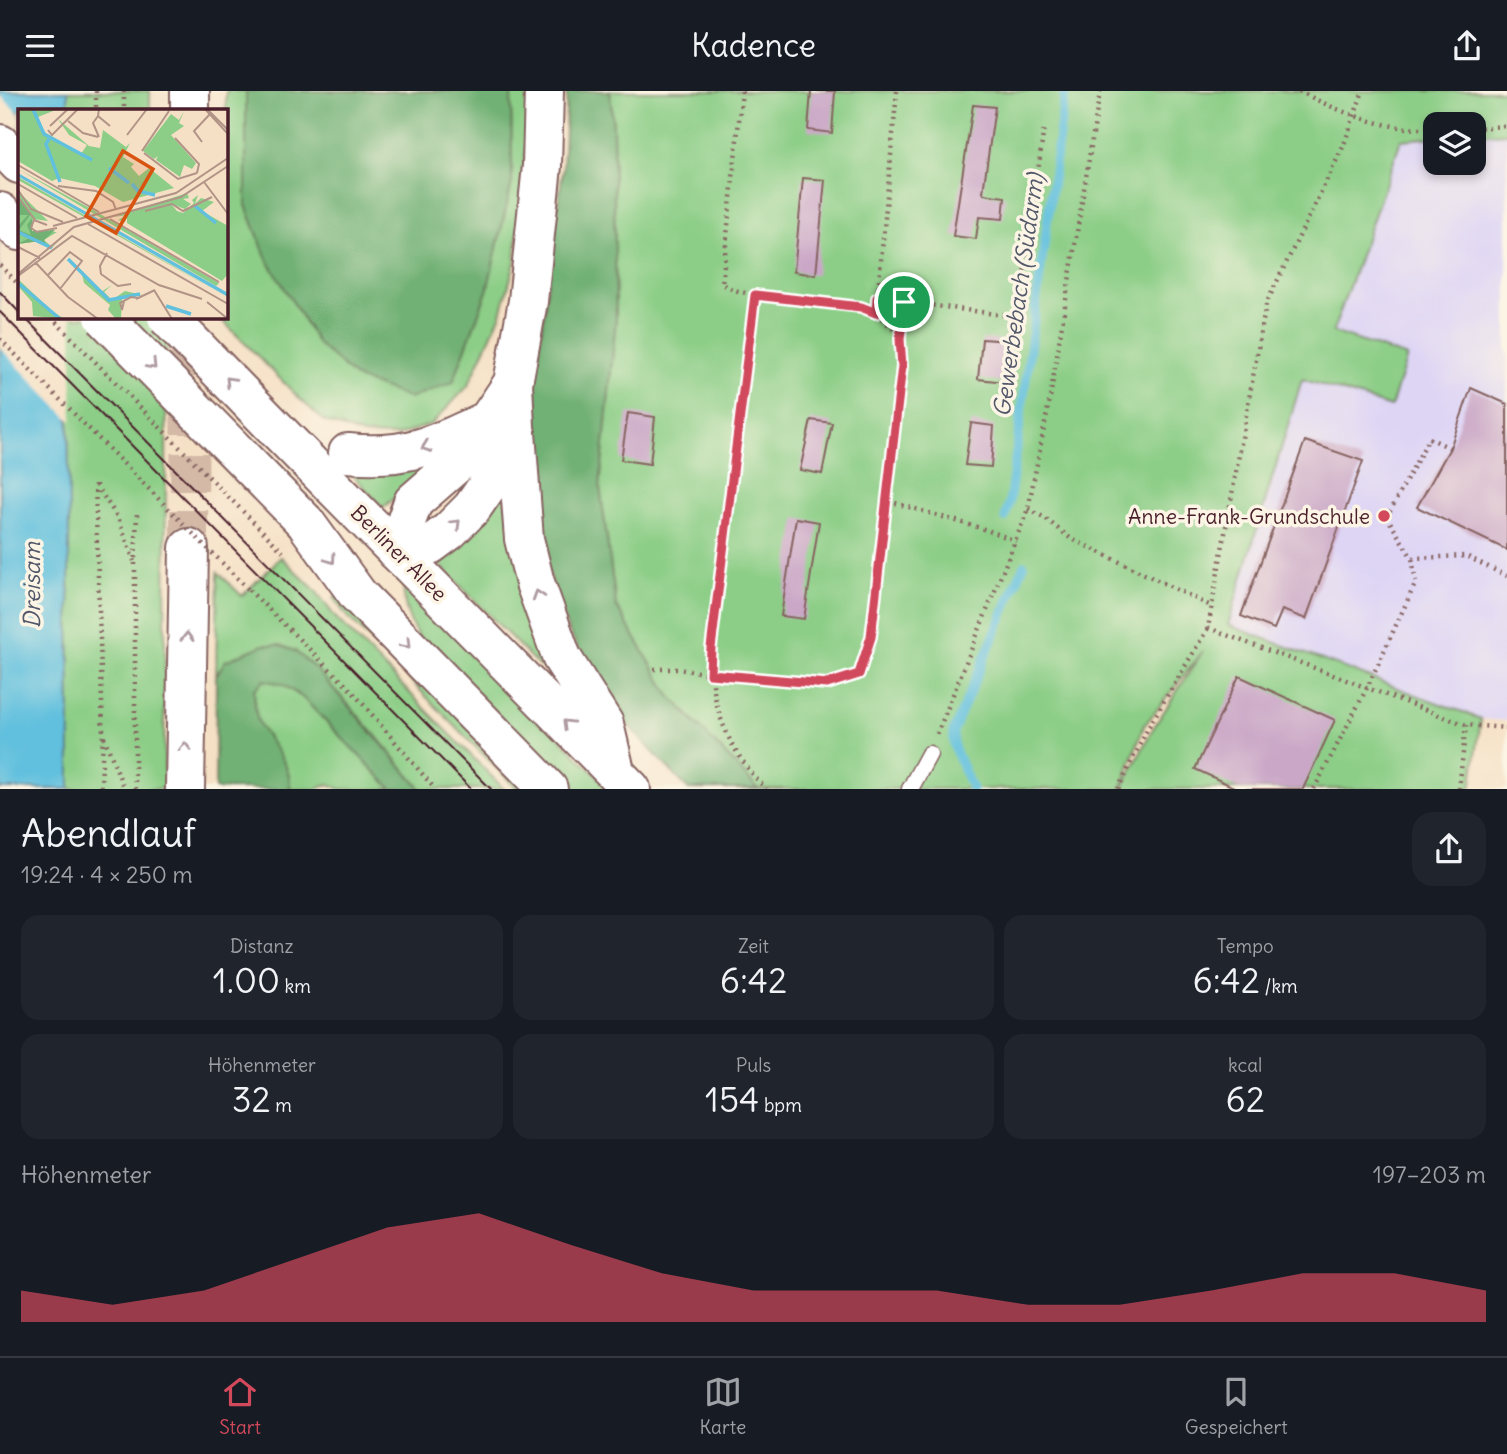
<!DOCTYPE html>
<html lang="de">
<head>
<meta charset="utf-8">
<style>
  body { margin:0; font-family:Delius,sans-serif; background:#20242c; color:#f1f3f6; height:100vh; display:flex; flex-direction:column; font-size:26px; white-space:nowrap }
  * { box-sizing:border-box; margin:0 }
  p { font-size:23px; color:#9ea1a6 }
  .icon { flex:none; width:38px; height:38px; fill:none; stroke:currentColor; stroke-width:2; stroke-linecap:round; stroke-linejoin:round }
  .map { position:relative; height:698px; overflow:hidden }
  .details { display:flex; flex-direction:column; background:#171b24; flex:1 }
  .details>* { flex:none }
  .buttons { position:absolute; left:1423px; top:21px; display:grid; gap:14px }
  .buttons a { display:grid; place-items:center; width:63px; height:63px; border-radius:14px; background:#171b24; box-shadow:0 4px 10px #0003; font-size:35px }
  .pin { position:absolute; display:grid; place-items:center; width:60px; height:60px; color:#fff; margin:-30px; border:4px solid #fff; border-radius:50%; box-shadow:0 2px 7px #0007 }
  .round { display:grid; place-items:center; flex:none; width:74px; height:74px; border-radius:21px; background:#20242c }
  .headline { display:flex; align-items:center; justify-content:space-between; height:119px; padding:0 21px }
  h1 { font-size:38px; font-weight:600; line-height:52px }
  .stats { display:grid; grid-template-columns:repeat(3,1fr); gap:10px; height:119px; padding:7px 21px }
  .stats div { display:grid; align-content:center; border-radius:18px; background:#20242c; text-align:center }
  .stats b { font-size:35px; font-weight:600 }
  .stats small { font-size:19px; font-weight:400 }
  .stats p { font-size:19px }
  .chart { height:196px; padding:14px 21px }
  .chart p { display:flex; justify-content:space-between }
  .chart svg { width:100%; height:126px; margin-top:7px; fill:#d1495b; opacity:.7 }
  header { display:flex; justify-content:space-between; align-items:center; height:91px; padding:0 21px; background:#171b24; font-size:32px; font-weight:600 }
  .menu { display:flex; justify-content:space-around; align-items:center; height:98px; border-top:2px solid #363941; background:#171b24; font-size:19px; color:#9ea1a6 }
  .menu a { display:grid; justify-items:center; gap:4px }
  .menu .selected { color:#d1495b }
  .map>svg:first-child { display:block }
  .built { fill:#ded5f5 }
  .green { fill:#8cce87; stroke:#6b7659; stroke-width:2 }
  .forest { fill:#71b174; stroke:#5e6850; stroke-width:2 }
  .water { fill:#60c0de; stroke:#557084; stroke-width:2 }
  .pier { fill:#f5e0c5 }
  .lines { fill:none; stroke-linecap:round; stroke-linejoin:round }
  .stream { stroke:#60c0de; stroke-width:9 }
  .building { fill:#caa7c7 }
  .highway-tunnel { stroke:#d3b9a6; stroke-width:38; stroke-dasharray:38 19; stroke-linecap:butt }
  .lane-casing { stroke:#866361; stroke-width:19 }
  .secondary-casing { stroke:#866361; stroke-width:42 }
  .highway-casing { stroke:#866361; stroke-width:42 }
  .path { stroke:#866361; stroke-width:4.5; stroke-dasharray:2 5; stroke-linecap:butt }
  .lane { stroke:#fff; stroke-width:16 }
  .secondary { stroke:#fff; stroke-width:38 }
  .highway { stroke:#fff; stroke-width:38 }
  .tram { stroke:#4a1f2b; stroke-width:2 }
  .secondary-bridge-casing { stroke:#866361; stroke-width:42; stroke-linecap:butt }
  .path-bridge { stroke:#866361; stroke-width:4.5; stroke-dasharray:2 5; stroke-linecap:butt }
  .secondary-bridge { stroke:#fff; stroke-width:38 }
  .oneway { stroke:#ae9aa0 }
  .route-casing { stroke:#fff; stroke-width:14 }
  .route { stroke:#d1495b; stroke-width:9 }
  .poi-dot { fill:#d1495b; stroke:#fcf5e5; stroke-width:2.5 }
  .labels { text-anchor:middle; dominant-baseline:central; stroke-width:7; stroke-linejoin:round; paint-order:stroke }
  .poi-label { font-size:21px; fill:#4a1f2b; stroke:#fcf5e5; text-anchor:end }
  .street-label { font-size:21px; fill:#4a1f2b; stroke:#fcf5e5 }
  .water-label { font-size:23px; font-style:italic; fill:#52576a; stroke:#fcf5e5 }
  .inset-river { fill:none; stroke:#60c0de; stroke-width:3.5 }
  .inset-road { fill:none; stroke:#b19387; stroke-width:2 }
  .view { fill:#d8530f; fill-opacity:0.15; stroke:#d8530f; stroke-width:3.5 }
  .inset-edge { fill:none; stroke:#4a1f2b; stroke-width:3.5 }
</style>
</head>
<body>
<header><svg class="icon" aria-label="menu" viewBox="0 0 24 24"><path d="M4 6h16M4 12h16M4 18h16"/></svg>Kadence<svg class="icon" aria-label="share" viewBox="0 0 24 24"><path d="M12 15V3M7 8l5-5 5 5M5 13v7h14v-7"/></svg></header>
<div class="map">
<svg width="1507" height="698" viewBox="0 0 1507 698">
  <rect width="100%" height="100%" fill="#fcf5e5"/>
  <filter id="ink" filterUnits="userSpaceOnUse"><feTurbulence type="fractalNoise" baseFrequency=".0143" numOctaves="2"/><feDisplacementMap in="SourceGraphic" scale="14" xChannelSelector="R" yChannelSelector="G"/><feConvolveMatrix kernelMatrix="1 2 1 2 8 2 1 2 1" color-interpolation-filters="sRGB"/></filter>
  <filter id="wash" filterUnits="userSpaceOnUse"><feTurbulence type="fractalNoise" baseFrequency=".00686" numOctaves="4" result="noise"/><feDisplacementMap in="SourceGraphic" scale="28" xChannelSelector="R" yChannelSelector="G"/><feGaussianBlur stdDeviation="1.57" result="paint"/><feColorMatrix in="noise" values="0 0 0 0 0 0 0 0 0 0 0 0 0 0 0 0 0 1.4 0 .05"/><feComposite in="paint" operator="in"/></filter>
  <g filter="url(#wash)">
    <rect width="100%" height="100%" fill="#f5e0c5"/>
    <path class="built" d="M1507,42V630L1481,628L1228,534L1302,287L1390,316L1407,266L1333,241L1401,49L1435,46V72H1474V44Z"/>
    <path class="green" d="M68,0H150V19H68Z
      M226,0H246V114L267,168L453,291L487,200L512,91L511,0H531L515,171L501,223L468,295L432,333L397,345L363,344L324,330L301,309L219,226H226Z
      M610,0H1507V42L1474,44V33H1435V46L1401,49L1333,241L1407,266L1391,316L1302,288L1228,534L1481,628L1471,698H1122L1152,639L1203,560L1144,635L1121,698H758L670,605L616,515L600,396L616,227L613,36Z
      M68,226H167L164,698H70Z
      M436,370L383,417L350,381C386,386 402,382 436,370Z
      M503,402L547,572L544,576L539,575L436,470Z
      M281,466L315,499L336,527L504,698H421C399,673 305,554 277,554C263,555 239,565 225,570L216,585L218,481L242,505Z
      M404,489L610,698H568L423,553C409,532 402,515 404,489Z
      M339,503L530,698H517L345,523L334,507Z
      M264,589L282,593L303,607L392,698H340L329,693L317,698H290C292,672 269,654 259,632C254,623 255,609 254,599Z"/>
    <path class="forest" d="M246,0H511L512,91L487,200L453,291L410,307L356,287L318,253L267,168L246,114Z
      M567,0H610L613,36L616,227L600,396L616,515L670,605L758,698H688L634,641L603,603L568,539L543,464L530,347L534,298L563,77Z
      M263,554H278L295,560L318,580L421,698H392L303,607L282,593L264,589L254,599C255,609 254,623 259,632C270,654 292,672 290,698H215L216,585L225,570Z"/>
    <path class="water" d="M0,0H68V19H19V226H68L70,698H0Z"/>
    <path class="pier" d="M0,4L19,23V226H72V331L0,257Z"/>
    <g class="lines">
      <path class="stream" d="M1005,427L1009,413L1065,0
        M972,698L954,656L953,641L1024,474"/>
    </g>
    <g id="blocks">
      <path class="building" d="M811,0H835L832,42L808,39Z
        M973,14L995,16L983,101L984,103L1005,106L1003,128L979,126L976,148L953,145Z
        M803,87L825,89L816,184L794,181Z
        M982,248L1009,250L1005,291L978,288Z
        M1471,297L1507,313V459L1417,416L1450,357Z
        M628,322L655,326L650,373L621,369Z
        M811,329L832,332L822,383L800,379Z
        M971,332L994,335L991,376L965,374Z
        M1305,350L1363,370L1306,528L1282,519L1274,538L1241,525Z
        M796,427L819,431L804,528L781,525Z
        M1239,585L1335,629L1303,698H1238L1195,678Z"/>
    </g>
  </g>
  <g filter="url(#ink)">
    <use href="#blocks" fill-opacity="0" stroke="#866361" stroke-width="2"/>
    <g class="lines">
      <path class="highway-tunnel" d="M189,457L190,226"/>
      <defs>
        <path id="lane" d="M910,698L929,663"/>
        <path id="secondary" d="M0,53L19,73
          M0,121L19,140
          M277,339L631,698
          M305,431L358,504L548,698
          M562,567L604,633L615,680"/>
        <path id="highway" d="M190,0V19
          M513,292L460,370L413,411L396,460L430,454L449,440L472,417L499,378L515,336L513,292L528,210L542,75L544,0
          M516,342L524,448L535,492L562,567
          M348,362C405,368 435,354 486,330
          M185,698L189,457"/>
      </defs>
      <use href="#lane" class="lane-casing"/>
      <use href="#secondary" class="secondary-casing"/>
      <use href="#highway" class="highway-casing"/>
      <path class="path" d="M96,0V19
        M124,0V19
        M742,0L722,193C745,209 829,212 861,216L876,222
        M897,0L876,222L892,237L900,248
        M1299,0C1341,22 1387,40 1435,38
        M1474,37L1507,35
        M0,174L19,194
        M755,204L711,557C710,614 726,657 766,698
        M877,207L1018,226L1044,36
        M904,211L900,248L902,275L885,409L987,439L1016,450
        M1450,357L1429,347L1387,426L1412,467L1466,465L1507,485
        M95,393L103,642L101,698
        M96,394L118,427L134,470
        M1028,418L1045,427L1070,447L1211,515
        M249,499L352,600L435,698
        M1208,537L1466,634L1507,637
        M654,578H678L710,583L827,593L859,583L871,546L885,409
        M937,643L1028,418L1050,307L1100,0
        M104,646L124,698
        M135,698V473L137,422
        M1118,698L1148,637L1208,537L1266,213L1343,56L1363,0
        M1235,698L1236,697
        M1314,698L1367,597L1416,491L1412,467
        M1459,698L1466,634"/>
      <use href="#lane" class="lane"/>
      <use href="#secondary" class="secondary"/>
      <use href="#highway" class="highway"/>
      <path class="tram" d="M0,201L19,221
        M0,221L471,698
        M24,226L491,698"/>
      <defs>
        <path id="secondary-bridge" d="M104,226L305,431
          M167,226L277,339"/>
      </defs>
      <use href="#secondary-bridge" class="secondary-bridge-casing"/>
      <path class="path-bridge" d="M51,226L283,461
        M0,248L249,499"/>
      <use href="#secondary-bridge" class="secondary-bridge"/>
    </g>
    <defs><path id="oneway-chevron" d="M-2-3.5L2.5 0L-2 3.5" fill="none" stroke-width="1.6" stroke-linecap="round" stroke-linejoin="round" transform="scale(1.75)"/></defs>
    <g class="oneway">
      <use href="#oneway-chevron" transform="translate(152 274) rotate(46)"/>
      <use href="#oneway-chevron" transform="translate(230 290) rotate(-134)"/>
      <use href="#oneway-chevron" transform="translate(426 356) rotate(160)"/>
      <use href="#oneway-chevron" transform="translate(456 433) rotate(-44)"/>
      <use href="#oneway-chevron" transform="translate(331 468) rotate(54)"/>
      <use href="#oneway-chevron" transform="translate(538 504) rotate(-108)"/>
      <use href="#oneway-chevron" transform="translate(187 546) rotate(-89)"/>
      <use href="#oneway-chevron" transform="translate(406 553) rotate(46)"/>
      <use href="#oneway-chevron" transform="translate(567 633) rotate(-135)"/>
      <use href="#oneway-chevron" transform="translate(185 656) rotate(-90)"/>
    </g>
  </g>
  <g class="lines" filter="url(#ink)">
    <defs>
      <path id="route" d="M755,204L861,216L876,222L877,207L904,211L900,248L902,275L871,546L859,583L827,593L710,583L711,557Z"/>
    </defs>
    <use href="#route" class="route-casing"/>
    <use href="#route" class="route"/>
  </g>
  <circle class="poi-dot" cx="1384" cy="425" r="7"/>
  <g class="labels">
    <g class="poi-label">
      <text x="1370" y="425">Anne-Frank-Grundschule</text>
    </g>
    <g class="street-label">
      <text transform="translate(399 462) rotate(45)">Berliner Allee</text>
    </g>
    <g class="water-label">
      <text transform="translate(1018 204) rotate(-82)">Gewerbebach (Südarm)</text>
      <text transform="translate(31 494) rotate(-90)">Dreisam</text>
    </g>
  </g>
  <g transform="translate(18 18)">
    <rect width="210" height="210" fill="#f5e0c5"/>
    <path d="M0,0H40L20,8L23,21L63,45L69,36L51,26L40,10L71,37L82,39L85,21L108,38L112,34L105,48L116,55L113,58L121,67L131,59L156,79L105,93L77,77L41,69L34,72L0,52ZM166,2L161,14L166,17L153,26L178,54L174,60L166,56L162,68L138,51L140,47L136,50L125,42L153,5L161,11ZM0,60L77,102L201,174L198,177ZM0,68L195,180L0,71ZM0,82L30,112L15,110L14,122L39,123L26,131L34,138L42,130L34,139L22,132L0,135ZM169,84L171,89L165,90L173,95L167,100L153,95L159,102L165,104L176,94L174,91L180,86L177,95L183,89L196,93L184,102L210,117V165L204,172L109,114V108L107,113L100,111L109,106L96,108ZM63,161L83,183L94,176L86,183L94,191L107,182L124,186L104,190L103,210H98L90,201L92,196L66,174ZM0,170L33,201L46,210L15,207L14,193L0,177Z" fill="#8cce87"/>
    <path d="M0,89L13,105L1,121L13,126L9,116L14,109V122L37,121L26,131L31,139L22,132L0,135L11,129L0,125V117L10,106H0Z" fill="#71b174"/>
    <path d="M0,64L210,184V188L1,68Z" fill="#60c0de"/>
    <path class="inset-river" d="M15,0L26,25L74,51M31,30L28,35L42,73M91,59L111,74M114,75L120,82L137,86M177,97L198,114M0,123L34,139M50,150L91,191L122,185M0,174L42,210M148,197L173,205"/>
    <path class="inset-road" d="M81,0L80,7L92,17M187,0L210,25M189,0L210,21M80,7L75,14L81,28M50,12L65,24L80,28M32,17L50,0M30,21L34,26L60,0M109,26L129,0M157,29L181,55L179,64M184,33L176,22L192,5M124,42L151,2M126,44L160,70L179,64M0,56L81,103M186,73L210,105M0,75L59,109M40,77L78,82L95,93L98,101M0,81L13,100L45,113M1,89L17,111M127,102L154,95L165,102L194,88M92,110L201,173M70,115L210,195M35,117L158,84L210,49M13,119L19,123L39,119M13,119L16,111L29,116M0,138L22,149M89,144L82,157L83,165L100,177L113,175M17,153L50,188L80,210M0,165L56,118L163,88L210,57M30,166L52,143L64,152L42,180M0,167L54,127L141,176L184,190M136,181L154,210M118,190L137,181M106,192L104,201L102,194L113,188L120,189M189,193L210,210"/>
    <path class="view" d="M105,42L135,60L98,124L68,107Z"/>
    <rect width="210" height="210" class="inset-edge"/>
  </g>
</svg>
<div class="buttons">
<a><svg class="icon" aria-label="layers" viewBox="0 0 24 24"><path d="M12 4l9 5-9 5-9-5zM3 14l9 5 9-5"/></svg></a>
</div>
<div class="pin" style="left:904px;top:211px;background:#1e9e55"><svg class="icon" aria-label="arrive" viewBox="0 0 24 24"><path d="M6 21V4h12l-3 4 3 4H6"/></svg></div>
</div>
<section class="details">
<div class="headline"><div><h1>Abendlauf</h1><p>19:24 · 4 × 250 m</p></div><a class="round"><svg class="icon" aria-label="share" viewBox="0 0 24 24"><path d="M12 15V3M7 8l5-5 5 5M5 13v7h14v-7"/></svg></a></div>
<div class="stats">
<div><p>Distanz</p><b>1.00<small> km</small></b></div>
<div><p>Zeit</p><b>6:42</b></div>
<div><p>Tempo</p><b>6:42<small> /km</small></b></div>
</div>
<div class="stats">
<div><p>Höhenmeter</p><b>32<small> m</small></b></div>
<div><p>Puls</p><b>154<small> bpm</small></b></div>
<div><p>kcal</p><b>62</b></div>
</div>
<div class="chart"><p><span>Höhenmeter</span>197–203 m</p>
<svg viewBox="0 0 160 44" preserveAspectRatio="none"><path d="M0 44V33L10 38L20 33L30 22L40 11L50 6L60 17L70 27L80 33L90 33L100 33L110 38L120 38L130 33L140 27L150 27L160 33V44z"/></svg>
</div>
</section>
<nav class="menu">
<a class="selected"><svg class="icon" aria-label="home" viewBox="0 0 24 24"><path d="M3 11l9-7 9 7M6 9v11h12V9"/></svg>Start</a>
<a><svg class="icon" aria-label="map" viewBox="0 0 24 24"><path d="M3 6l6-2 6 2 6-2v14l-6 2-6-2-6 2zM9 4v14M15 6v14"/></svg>Karte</a>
<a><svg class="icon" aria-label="saved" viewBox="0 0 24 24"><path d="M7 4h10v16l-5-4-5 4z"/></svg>Gespeichert</a>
</nav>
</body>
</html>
